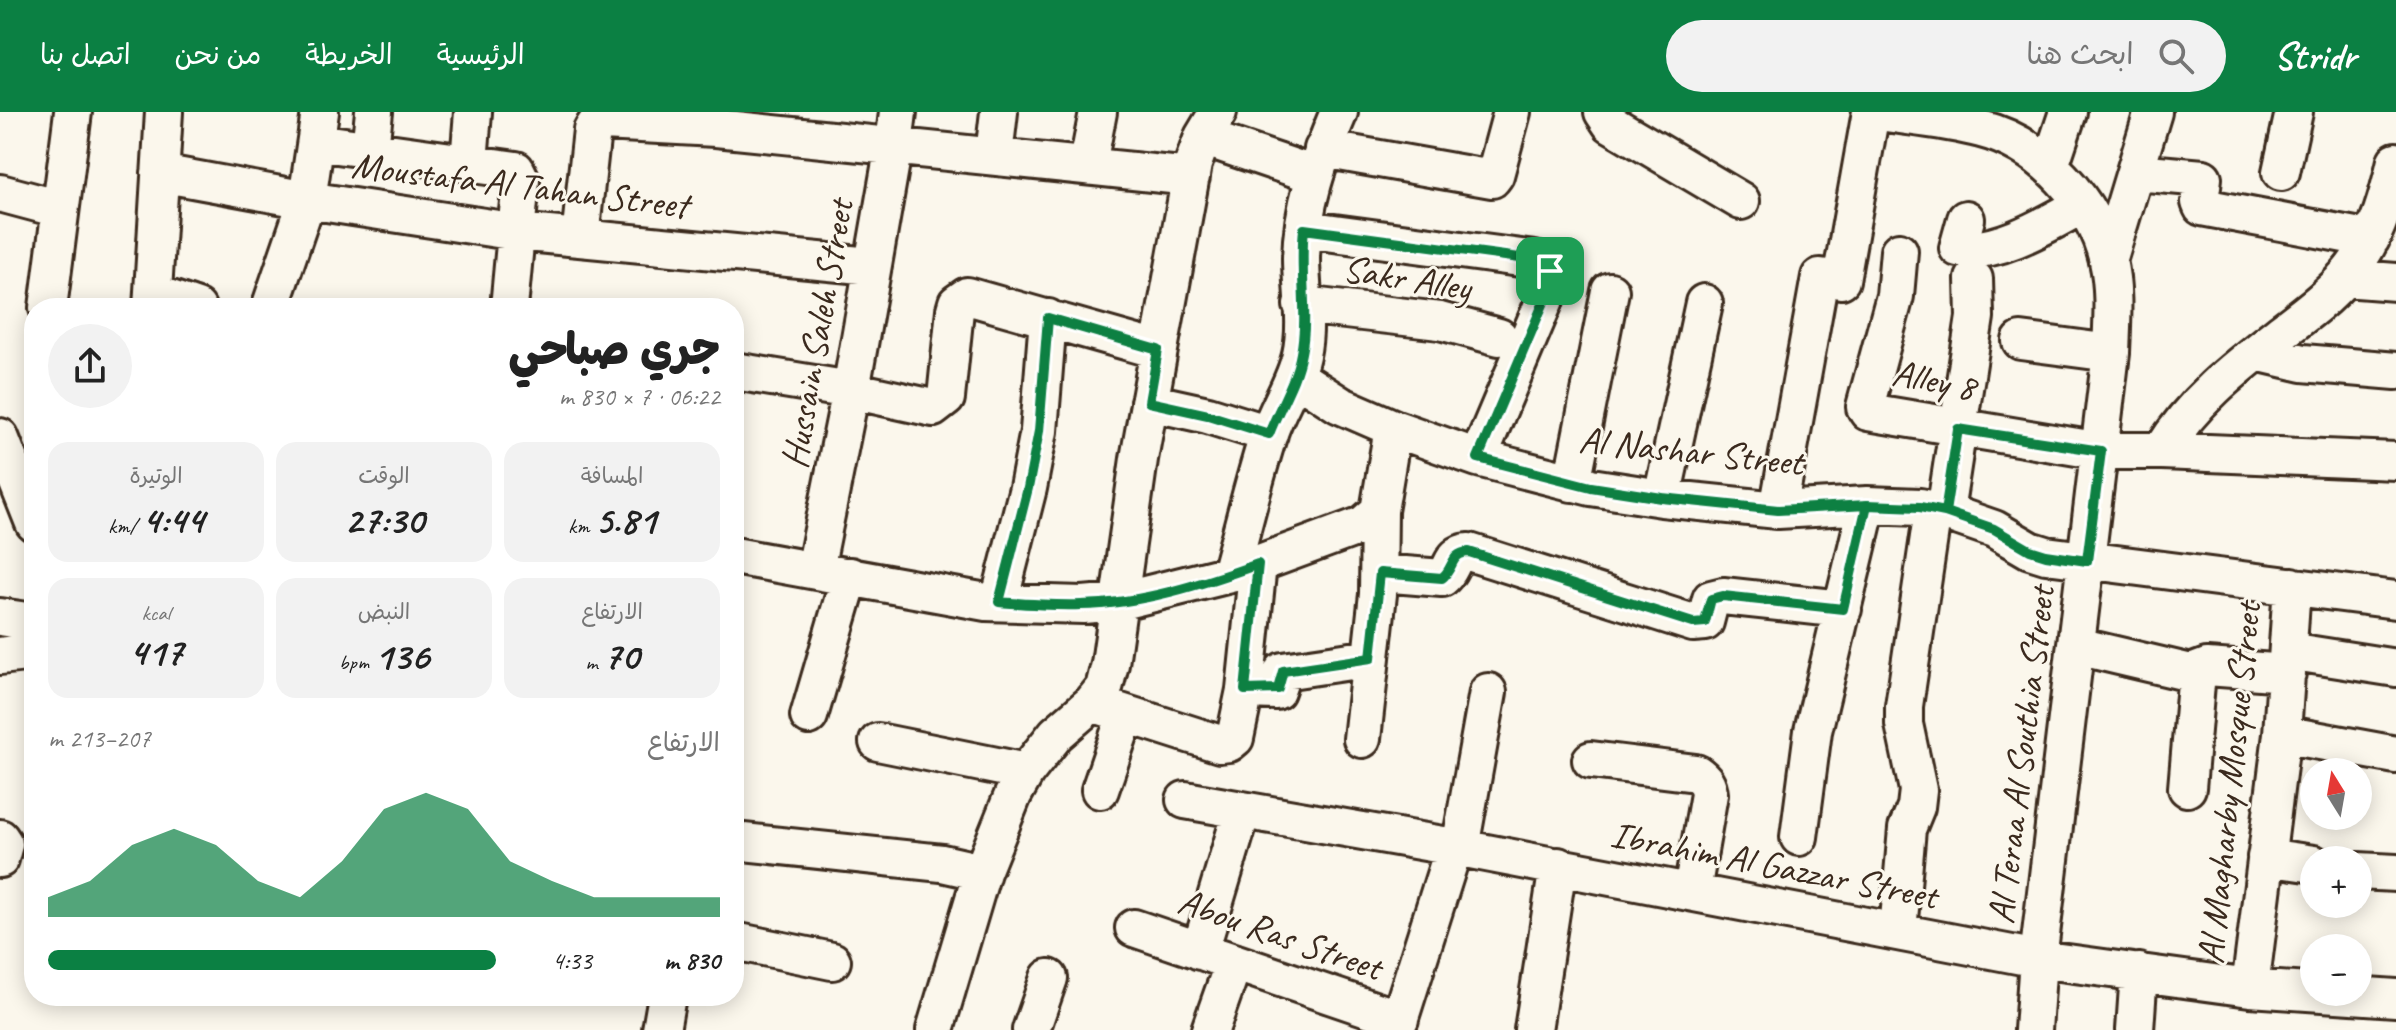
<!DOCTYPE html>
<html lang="ar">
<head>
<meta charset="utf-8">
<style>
  body { margin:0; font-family:Caveat,"Playpen Sans Arabic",sans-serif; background:#f2f2f2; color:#222; direction:rtl; height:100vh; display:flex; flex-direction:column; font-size:30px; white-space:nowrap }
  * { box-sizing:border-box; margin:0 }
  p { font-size:26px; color:#767676 }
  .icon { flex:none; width:44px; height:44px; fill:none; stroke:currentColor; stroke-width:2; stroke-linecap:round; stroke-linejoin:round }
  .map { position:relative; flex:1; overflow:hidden; direction:ltr }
  .side { position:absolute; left:24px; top:186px; width:720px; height:708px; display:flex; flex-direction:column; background:#fff; border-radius:32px; box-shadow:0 4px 20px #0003; direction:rtl }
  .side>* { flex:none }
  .needle { width:52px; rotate:349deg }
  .controls { position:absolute; left:2300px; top:646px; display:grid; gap:16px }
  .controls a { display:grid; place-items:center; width:72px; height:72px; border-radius:50%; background:#fff; box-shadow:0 4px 20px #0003; font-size:40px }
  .pin { position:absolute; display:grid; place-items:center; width:68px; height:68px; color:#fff; margin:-34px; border-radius:16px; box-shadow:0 4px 12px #0006 }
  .round { display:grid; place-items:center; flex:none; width:84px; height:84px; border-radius:42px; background:#f2f2f2 }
  .head { display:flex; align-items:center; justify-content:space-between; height:136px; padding:0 24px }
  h1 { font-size:44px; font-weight:800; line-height:60px }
  .stats { display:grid; grid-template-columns:repeat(3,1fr); gap:12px; height:136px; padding:8px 24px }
  .stats div { display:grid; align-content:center; border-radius:20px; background:#f2f2f2; text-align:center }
  .stats b { font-size:40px; font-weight:800 }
  .stats small { font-size:22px; font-weight:400 }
  .stats p { font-size:22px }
  .chart { height:224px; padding:16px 24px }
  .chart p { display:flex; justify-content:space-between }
  .chart svg { width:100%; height:144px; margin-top:8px; fill:#0b8043; opacity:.7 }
  ul { padding:0 24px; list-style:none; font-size:26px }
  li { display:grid; grid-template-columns:128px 96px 1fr; align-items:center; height:60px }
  li i { height:20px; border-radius:10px; background:#0b8043 }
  header { display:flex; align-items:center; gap:48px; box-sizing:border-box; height:112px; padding:0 40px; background:#0b8043; color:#fff }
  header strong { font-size:38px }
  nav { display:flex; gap:44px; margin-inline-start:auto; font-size:28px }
  .search { width:560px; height:72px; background:#f2f2f2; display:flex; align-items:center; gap:20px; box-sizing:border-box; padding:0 28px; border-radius:44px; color:#767676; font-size:30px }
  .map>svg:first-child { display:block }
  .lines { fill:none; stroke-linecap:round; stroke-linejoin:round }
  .minor-casing { stroke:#3b2a1e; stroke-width:42 }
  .minor { stroke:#fbf7ec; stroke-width:36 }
  .route-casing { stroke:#fff; stroke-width:16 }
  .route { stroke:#0b8043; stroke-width:10 }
  .labels { text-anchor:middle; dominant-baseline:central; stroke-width:6; stroke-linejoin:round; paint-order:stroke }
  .street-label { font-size:38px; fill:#3b2a1e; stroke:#fbf7ec }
</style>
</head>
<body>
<header>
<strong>Stridr</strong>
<div class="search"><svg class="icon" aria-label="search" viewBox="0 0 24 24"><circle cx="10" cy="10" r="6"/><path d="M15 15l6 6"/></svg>ابحث هنا</div>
<nav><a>الرئيسية</a><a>الخريطة</a><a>من نحن</a><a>اتصل بنا</a></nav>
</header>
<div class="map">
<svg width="2396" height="918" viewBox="0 0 2396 918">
  <rect width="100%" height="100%" fill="#fbf7ec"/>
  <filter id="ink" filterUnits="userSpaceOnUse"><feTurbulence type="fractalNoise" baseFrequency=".0125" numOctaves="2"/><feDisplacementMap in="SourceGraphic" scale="16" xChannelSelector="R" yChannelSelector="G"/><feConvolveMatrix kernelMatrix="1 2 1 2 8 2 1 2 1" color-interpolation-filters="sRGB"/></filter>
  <g filter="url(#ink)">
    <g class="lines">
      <defs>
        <path id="minor" d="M1603,0L1611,12L1741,89
          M1878,0C1912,5 1948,8 1981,17C2041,32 2094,89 2108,149C2115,178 2112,211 2111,241L2038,847L2033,918
          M1203,25L1315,63
          M316,30L516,58L521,68L509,196
          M370,37L374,0
          M1323,37L1492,67L1495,63L1512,0
          M994,43L999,0
          M469,50L473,0
          M1088,52L1098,0
          M2050,54L2068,0
          M2136,60L2203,66L2200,90L2202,95L2371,127
          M2281,60L2294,0
          M160,61L307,88L517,120L871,154
          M0,81L60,97
          M1966,107L1958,136C1994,145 2051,110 2082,93
          M1304,117L1535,148L1550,159L1552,171L1478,346
          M580,126L592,18L596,12L603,10L716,16L1191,65
          M1899,139L1895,184L1865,295L1868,300L2101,339H2162L2396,349
          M2108,149L2153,0
          M2344,166L2396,170
          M153,181L197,196
          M1302,193L1440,209L1499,225
          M48,196L73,0
          M152,196L164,0
          M270,196L307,88L320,0
          M2021,229L2111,241
          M2256,240L2303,251L2396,259
          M734,259L851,278L933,296L946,286L955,198L957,191L967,184L1158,238
          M1295,264L1340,293L1393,316L1478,346L1591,375L1662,386L1778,398L1867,393L1920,395L1945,400L1994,417L2030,438L2046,443L2396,488
          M1149,290L1208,303L1269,322
          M0,325L34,411
          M2162,339C2193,288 2238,254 2284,218C2312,197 2340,176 2359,147C2379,117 2388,84 2396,49
          M1572,371L1610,179
          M1662,386L1704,191
          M1778,398L1820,165L1841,168L1871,0
          M1945,400L1975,205L1974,167
          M734,444L986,490L1083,493L1117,490L1230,462L1363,413L1379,399
          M815,458L851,278L894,33L898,0
          M1380,461L1442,466C1454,457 1450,441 1469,440L1693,511L1705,510L1711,487L1723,484L1843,497
          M1230,462C1243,415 1254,367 1269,321C1278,294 1295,271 1301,243C1308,212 1301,178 1301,146C1302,94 1319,47 1339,0
          M999,490L1028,376L1039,319L1048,206
          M0,505L34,510
          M2077,534L2191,561L2207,555L2287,561
          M2288,539L2396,556
          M0,544L34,540
          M1245,578L1276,579L1283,559L1371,546
          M1092,591L1220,632L1229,631L1235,626L1245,578L1258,452
          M809,604L850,464
          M2282,622L2396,643
          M1362,627L1378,482L1379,399L1393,316
          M878,630L1026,660
          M1591,648L1696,661C1705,667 1708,672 1709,682L1692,779
          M2187,676L2197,560
          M1100,678L1126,602
          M1185,688L1460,736L2038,847L2250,876L2396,886
          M1799,725L1813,619L1867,393
          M0,726L4,732L0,747
          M734,729L942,751L982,760
          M1460,736L1488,580
          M2266,745L2314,752
          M2358,759L2396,761
          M1134,816L1400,907
          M1898,819L1907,717L1916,695L1918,678L1904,612V594L1933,398
          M734,829L832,849
          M1200,839L1242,699
          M2250,876L2282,622L2292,474
          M661,918L667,884
          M935,918L982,760L1013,683L1026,660L1056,622L1092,591L1104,576L1110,552L1139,347L1193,52L1203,25L1218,0
          M1031,918L1049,866
          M1210,918L1234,850
          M1396,918L1454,735
          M1533,918L1558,754
          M2135,918L2139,860"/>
      </defs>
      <use href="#minor" class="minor-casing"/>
      <use href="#minor" class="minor"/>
    </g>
  </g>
  <g class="lines" filter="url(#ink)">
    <defs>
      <path id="route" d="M1550,159L1535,148L1304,117C1299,158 1309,203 1301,241C1296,270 1279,295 1269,322L1208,303L1149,290L1158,238L1048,206L1039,319L1028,376L999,490C1027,492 1054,494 1081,493C1140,492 1203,472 1258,452L1245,578L1278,577L1283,559L1371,546L1380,461L1442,466C1454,457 1450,441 1469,440L1693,511L1705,510L1711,487L1723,484L1843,497L1867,393L1920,395L1945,400L1958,317L2101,339L2087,449L2046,443L2030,438L1994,417L1945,400L1920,395L1867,393L1778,398L1662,386L1591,375L1478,346L1552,171L1550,159"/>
    </defs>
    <use href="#route" class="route-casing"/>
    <use href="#route" class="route"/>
  </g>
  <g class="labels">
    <g class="street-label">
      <text transform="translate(520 73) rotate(7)">Moustafa Al Tahan Street</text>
      <text transform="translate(1407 166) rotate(9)">Sakr Alley</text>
      <text transform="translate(817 222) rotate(-80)">Hussain Saleh Street</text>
      <text transform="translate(1934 268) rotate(11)">Alley 8</text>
      <text transform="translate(1691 339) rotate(6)">Al Nashar Street</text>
      <text transform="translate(2021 643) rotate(-83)">Al Teraa Al Southia Street</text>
      <text transform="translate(2229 671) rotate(-84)">Al Magharby Mosque Street</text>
      <text transform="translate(1774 753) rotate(11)">Ibrahim Al Gazzar Street</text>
      <text transform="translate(1280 822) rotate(19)">Abou Ras Street</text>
    </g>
  </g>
</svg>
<div class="controls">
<a><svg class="needle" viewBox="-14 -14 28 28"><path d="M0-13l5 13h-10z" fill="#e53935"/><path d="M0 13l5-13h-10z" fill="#767676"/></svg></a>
<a>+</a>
<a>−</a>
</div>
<div class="pin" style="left:1550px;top:159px;background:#1e9e55"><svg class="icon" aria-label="arrive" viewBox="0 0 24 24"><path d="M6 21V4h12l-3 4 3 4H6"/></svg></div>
<section class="side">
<div class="head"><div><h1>جري صباحي</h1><p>06:22 · 7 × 830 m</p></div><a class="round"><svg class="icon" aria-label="share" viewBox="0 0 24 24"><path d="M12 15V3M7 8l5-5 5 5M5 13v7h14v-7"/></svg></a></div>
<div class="stats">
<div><p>المسافة</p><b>5.81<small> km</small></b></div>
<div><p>الوقت</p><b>27:30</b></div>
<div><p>الوتيرة</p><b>4:44<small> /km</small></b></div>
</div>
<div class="stats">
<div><p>الارتفاع</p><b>70<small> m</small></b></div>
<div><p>النبض</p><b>136<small> bpm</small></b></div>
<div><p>kcal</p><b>417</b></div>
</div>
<div class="chart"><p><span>الارتفاع</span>207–213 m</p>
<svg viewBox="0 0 160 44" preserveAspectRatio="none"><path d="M0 44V38L10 33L20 22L30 17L40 22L50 33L60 38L70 27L80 11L90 6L100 11L110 27L120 33L130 38L140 38L150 38L160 38V44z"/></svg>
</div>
<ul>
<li><b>830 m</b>4:33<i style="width:100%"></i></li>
</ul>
</section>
</div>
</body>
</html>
